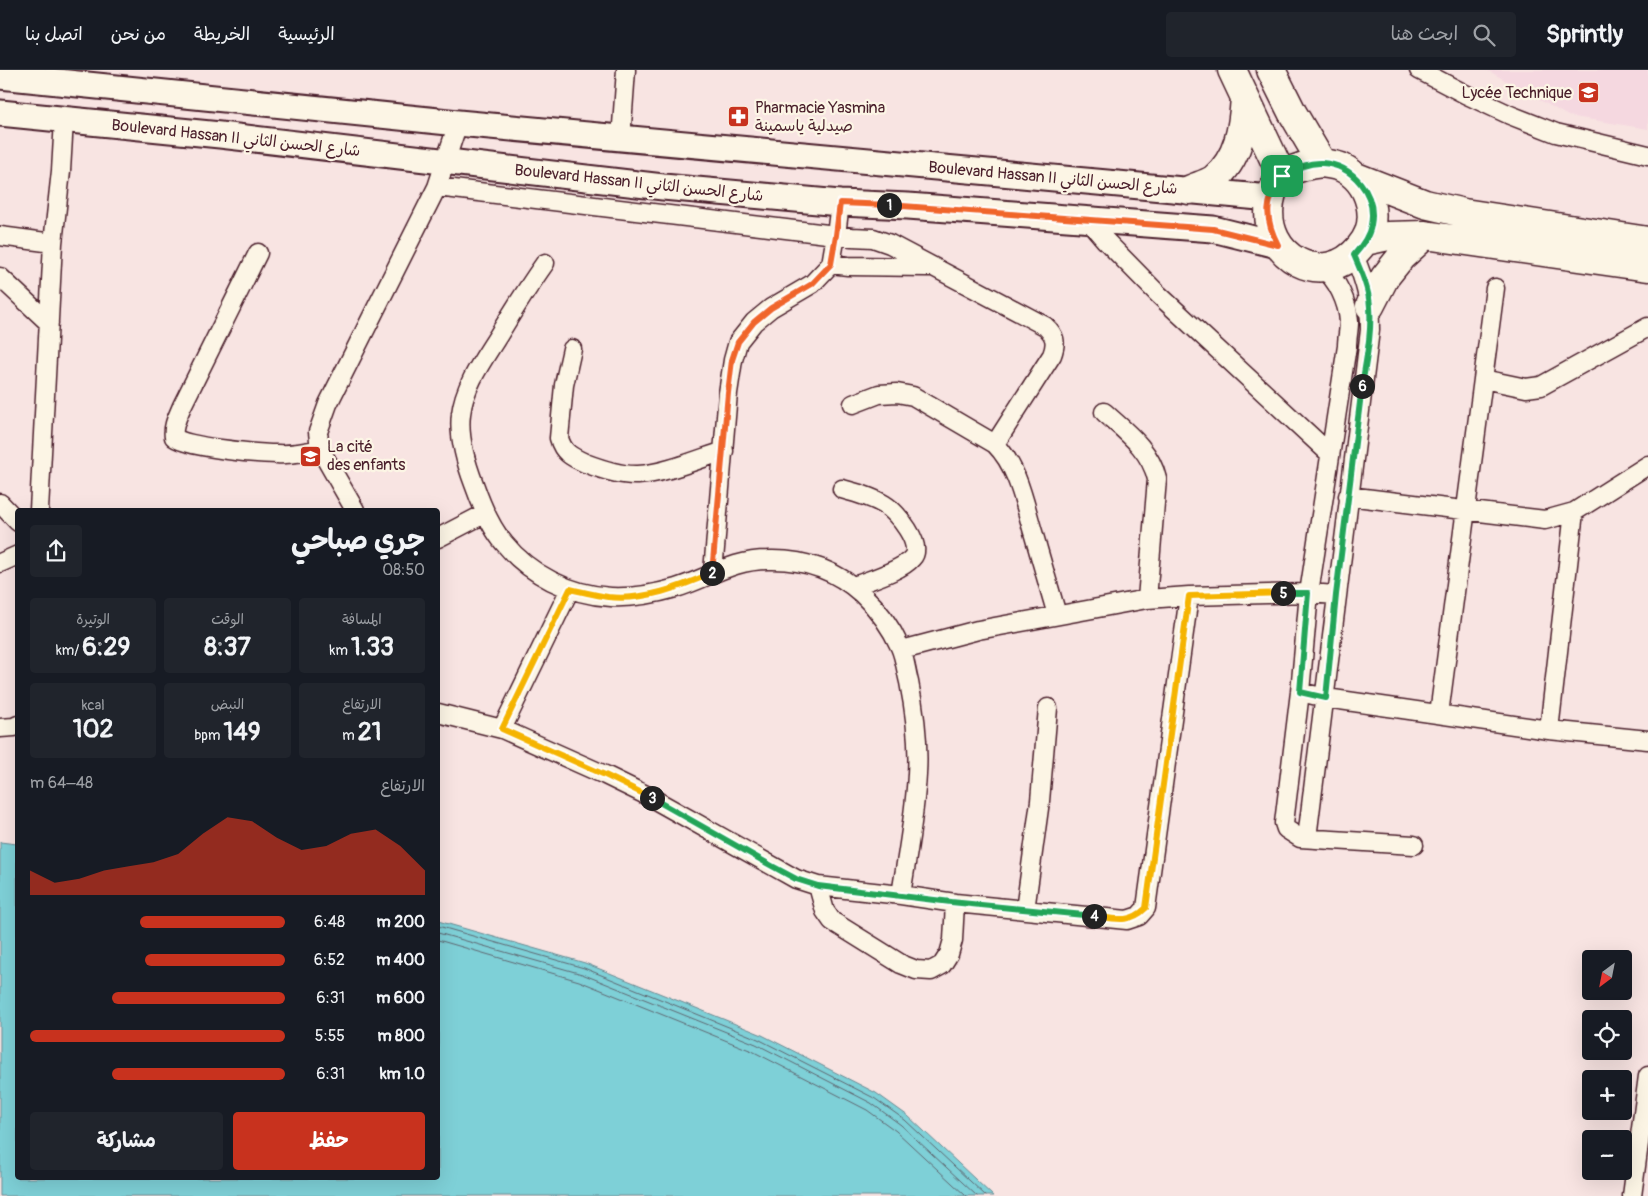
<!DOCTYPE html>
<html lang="ar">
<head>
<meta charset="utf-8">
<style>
  body { margin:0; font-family:Pangolin,"Playpen Sans Arabic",sans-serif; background:#20242c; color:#f1f3f6; direction:rtl; height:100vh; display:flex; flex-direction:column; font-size:19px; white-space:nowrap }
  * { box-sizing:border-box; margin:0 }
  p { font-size:16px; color:#9ea1a6 }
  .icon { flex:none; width:28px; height:28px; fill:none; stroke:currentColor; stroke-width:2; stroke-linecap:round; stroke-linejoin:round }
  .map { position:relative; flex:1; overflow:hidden; direction:ltr }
  .details { position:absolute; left:15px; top:438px; width:425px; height:672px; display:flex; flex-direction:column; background:#171b24; border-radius:5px; box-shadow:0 5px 20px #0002; direction:rtl }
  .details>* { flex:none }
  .needle { width:32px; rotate:212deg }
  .tools { position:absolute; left:1582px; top:880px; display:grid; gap:10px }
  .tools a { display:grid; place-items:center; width:50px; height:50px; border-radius:5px; background:#171b24; box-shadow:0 5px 20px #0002; font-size:25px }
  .pin { position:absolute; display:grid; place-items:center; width:42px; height:42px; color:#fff; margin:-21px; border-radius:10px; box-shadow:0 2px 8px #0006 }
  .km { position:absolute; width:25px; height:25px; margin:-12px; border-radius:50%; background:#222; color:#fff; font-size:14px; line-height:25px; text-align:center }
  .round { display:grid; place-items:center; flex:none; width:52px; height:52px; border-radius:5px; background:#20242c }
  .head { display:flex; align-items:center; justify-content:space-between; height:85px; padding:0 15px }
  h1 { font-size:28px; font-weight:700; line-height:38px }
  .metrics { display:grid; grid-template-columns:repeat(3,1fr); gap:8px; height:85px; padding:5px 15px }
  .metrics div { display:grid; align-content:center; border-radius:5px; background:#20242c; text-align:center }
  .metrics b { font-size:25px; font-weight:700 }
  .metrics small { font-size:14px; font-weight:400 }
  .metrics p { font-size:14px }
  .chart { height:140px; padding:10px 15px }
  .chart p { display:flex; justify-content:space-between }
  .chart svg { width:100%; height:90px; margin-top:5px; fill:#c8321e; opacity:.7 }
  .primary-button { display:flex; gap:10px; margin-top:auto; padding:10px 15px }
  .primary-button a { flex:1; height:58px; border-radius:5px; background:#c8321e; color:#fff; font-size:20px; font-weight:700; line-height:58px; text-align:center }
  .primary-button a+a { background:#20242c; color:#f1f3f6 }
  ul { padding:0 15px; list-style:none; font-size:16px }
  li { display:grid; grid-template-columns:80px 60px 1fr; align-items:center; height:38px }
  li i { height:12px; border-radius:6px; background:#c8321e }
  header { display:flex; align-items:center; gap:30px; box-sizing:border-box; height:70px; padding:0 25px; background:#171b24; border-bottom:1px solid #363941 }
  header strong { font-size:24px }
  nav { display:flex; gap:28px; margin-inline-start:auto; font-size:18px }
  .search { width:350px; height:45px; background:#20242c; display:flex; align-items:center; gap:12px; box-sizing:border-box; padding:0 18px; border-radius:5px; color:#9ea1a6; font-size:19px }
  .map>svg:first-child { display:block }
  .built { fill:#f5d8e0 }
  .water { fill:#7ed0d7; stroke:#698992 }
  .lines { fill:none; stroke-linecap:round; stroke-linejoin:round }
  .shore { stroke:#5f6670; stroke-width:1 }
  .street-casing { stroke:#4a1f2b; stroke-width:21 }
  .secondary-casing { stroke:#4a1f2b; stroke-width:29 }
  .primary-casing { stroke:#4a1f2b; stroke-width:31 }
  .street { stroke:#fcf5e5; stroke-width:18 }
  .secondary { stroke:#fcf5e5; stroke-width:25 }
  .primary { stroke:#fcf5e5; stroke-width:28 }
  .split-1-casing { stroke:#fff; stroke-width:10 }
  .split-2-casing { stroke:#fff; stroke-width:10 }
  .split-3-casing { stroke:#fff; stroke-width:10 }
  .split-4-casing { stroke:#fff; stroke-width:10 }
  .split-5-casing { stroke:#fff; stroke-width:10 }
  .split-6-casing { stroke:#fff; stroke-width:10 }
  .split-7-casing { stroke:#fff; stroke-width:10 }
  .split-1 { stroke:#f0652b; stroke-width:6 }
  .split-2 { stroke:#f0652b; stroke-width:6 }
  .split-3 { stroke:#f5b400; stroke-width:6 }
  .split-4 { stroke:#22a559; stroke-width:6 }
  .split-5 { stroke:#f5b400; stroke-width:6 }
  .split-6 { stroke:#22a559; stroke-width:6 }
  .split-7 { stroke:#22a559; stroke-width:6 }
  .labels { text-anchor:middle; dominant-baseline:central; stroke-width:4.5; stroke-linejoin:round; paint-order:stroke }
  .poi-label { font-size:16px; fill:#4a1f2b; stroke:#fcf5e5; text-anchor:start }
  .street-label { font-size:16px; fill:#4a1f2b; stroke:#fcf5e5 }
</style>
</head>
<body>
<header>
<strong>Sprintly</strong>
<div class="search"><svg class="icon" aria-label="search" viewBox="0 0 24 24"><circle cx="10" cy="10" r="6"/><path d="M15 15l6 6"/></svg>ابحث هنا</div>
<nav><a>الرئيسية</a><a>الخريطة</a><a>من نحن</a><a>اتصل بنا</a></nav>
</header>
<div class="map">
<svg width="1648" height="1126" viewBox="0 0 1648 1126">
  <rect width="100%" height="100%" fill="#f8e4e2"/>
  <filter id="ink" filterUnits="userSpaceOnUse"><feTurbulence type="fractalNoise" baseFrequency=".02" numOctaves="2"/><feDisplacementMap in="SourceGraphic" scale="10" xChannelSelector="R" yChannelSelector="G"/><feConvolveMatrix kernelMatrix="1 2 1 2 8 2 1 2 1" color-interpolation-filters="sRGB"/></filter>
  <g filter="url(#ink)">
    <path class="built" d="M1487,0H1648V59L1568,46Z"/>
    <path class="water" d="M0,772L17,774L18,1108H438V851L585,893L760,964L876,1023L908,1046L993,1126H0Z"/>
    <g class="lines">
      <path class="shore" d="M438,856L584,898L758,969L874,1028L905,1050L986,1126
        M438,863L582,904L756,974L871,1033L901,1055L977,1126
        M438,870L579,911L752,981L867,1040L896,1061L966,1126"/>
      <defs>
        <path id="street" d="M1419,0L1465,24L1510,45L1556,63L1648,85
          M621,69L626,0
          M437,117L852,167L873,168L890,174L1045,256C1055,265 1057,272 1052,285L995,374
          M1088,150L1105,170L1159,225L1330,384
          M0,166L53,173
          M258,183L182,336C178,346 172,356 174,367C182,377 261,384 277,384C291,385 306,382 320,379
          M831,194L848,196L927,197
          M1321,197C1337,208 1348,233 1349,252C1349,260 1347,268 1347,276L1309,523L1300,622L1284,753L1286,759L1300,768L1414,775
          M0,207L49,253
          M572,279L564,315L559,368C563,383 572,387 585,393C601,399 621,406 638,405C663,404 699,389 724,381
          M1483,309L1526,318L1541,316L1648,257
          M853,334L879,324L897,323L913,326L995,374C1018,397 1024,432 1033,462C1041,490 1049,517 1057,545
          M1104,342C1126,362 1150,379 1157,409L1147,529
          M842,419C857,423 872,427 885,435C897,442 924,475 912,488C901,501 869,510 854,516
          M1348,426L1545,450L1574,442L1648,395
          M0,433L18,452
          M39,440L53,173L61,101L64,50
          M355,440L320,379L318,362L328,334L437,117L458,53
          M438,468L486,443
          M0,493L18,485
          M713,502L728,323L733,290L738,272L754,252L771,238L812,214L831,194L836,165L840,133
          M902,580L978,560L1147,529L1189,526L1309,523L1336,525
          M1300,622L1326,628L1549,660L1648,670
          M438,643L502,659L605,705L648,726L796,809L818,816L901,825C907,785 915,744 917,704C919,673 915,642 909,612C906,601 905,588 900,577C891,557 878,539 862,524C836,500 803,489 768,490C732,490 709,508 676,518C655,524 632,528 611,527C570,525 529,504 504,473C490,457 481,434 474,414C466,393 458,367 461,344C464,316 483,290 498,266C513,241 528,217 545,193
          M1439,644L1495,218
          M0,658L14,657L18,655
          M502,659L570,519
          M1549,660L1574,442
          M1307,768L1370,260C1370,228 1366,214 1354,185
          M818,816L825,841L832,851L901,894L916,900L931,901L942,895L949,884L953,870L955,833
          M901,825L955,833L1127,850L1139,846L1146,838L1189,526
          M1025,840L1040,731L1048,638
          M1632,1126L1648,1006"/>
        <path id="secondary" d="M0,6L458,53L1270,128
          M0,43L220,65L663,117L840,133L908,136L1213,159L1277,175"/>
        <path id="primary" d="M1232,0L1282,106
          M1271,0L1292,42L1322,93
          M1322,93C1328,94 1335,95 1341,97C1371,111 1382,152 1360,177C1324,221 1261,188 1270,132C1274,103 1296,96 1322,93Z
          M1356,107L1425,134L1464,143L1648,171
          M1189,120C1197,116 1207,114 1214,109C1239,89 1243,57 1245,28
          M1365,171L1388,166L1425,165L1648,197
          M1370,236L1385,207L1401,187L1425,165"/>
      </defs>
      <use href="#street" class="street-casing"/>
      <use href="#secondary" class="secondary-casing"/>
      <use href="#primary" class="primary-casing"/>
      <use href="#street" class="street"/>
      <use href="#secondary" class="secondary"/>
      <use href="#primary" class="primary"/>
    </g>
  </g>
  <g class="lines" filter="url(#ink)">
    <defs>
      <path id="split-1" d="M889,135L1213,159L1278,175C1264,148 1265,131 1282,106"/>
      <path id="split-2" d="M712,503L728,323L732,290L738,272L754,252L771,238L812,214L831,194L836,165L840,133L889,135"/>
      <path id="split-3" d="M652,728L605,705L502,659L570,519C583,522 596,525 608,527C645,531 680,517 712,503"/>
      <path id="split-4" d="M652,728L772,796L796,809L818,816L951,832L1094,846"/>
      <path id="split-5" d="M1094,846C1115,849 1130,854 1146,838L1189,526L1283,523"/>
      <path id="split-6" d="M1283,523H1308L1300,622L1326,628L1336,525L1362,316"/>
      <path id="split-7" d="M1282,106C1294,100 1307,92 1322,93C1353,95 1377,124 1371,155C1369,167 1362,176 1354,185C1361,201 1369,219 1370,237C1372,263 1366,290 1362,316"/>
    </defs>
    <use href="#split-1" class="split-1-casing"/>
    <use href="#split-2" class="split-2-casing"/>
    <use href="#split-3" class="split-3-casing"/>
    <use href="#split-4" class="split-4-casing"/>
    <use href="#split-5" class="split-5-casing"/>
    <use href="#split-6" class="split-6-casing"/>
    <use href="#split-7" class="split-7-casing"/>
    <use href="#split-1" class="split-1"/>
    <use href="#split-2" class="split-2"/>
    <use href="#split-3" class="split-3"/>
    <use href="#split-4" class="split-4"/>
    <use href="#split-5" class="split-5"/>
    <use href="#split-6" class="split-6"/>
    <use href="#split-7" class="split-7"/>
  </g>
  <defs>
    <symbol id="school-square" viewBox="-11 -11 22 22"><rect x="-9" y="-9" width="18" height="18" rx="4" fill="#c8321e" stroke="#fcf5e5"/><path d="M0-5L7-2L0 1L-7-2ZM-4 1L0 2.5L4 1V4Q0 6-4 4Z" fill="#fff"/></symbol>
    <symbol id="pharmacy-square" viewBox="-11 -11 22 22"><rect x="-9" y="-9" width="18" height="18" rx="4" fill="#c8321e" stroke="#fcf5e5"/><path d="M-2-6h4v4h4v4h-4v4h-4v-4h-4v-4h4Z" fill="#fff"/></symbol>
  </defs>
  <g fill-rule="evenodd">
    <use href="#school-square" x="1576" y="10" width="25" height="25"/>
    <use href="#pharmacy-square" x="726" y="34" width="25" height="25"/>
    <use href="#school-square" x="298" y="374" width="25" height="25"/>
  </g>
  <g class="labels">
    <g class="poi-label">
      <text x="1572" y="23" text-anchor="end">Lycée Technique</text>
      <text x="755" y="38">Pharmacie Yasmina<tspan x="755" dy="18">صيدلية ياسمينة</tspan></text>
      <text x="327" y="377">La cité<tspan x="327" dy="18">des enfants</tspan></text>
    </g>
    <g class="street-label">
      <text transform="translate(236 68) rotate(6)">Boulevard Hassan II شارع الحسن الثاني</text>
      <text transform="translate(1053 108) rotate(5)">Boulevard Hassan II شارع الحسن الثاني</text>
      <text transform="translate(639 113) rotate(6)">Boulevard Hassan II شارع الحسن الثاني</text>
    </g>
  </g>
</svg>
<div class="tools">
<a><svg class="needle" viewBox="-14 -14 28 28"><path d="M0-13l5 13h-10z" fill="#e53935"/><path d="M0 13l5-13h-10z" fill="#9ea1a6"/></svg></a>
<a><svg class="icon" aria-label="locate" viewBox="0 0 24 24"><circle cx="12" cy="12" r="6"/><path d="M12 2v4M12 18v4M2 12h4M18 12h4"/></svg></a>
<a>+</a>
<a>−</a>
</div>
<div class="pin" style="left:1282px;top:106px;background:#1e9e55"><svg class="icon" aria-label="arrive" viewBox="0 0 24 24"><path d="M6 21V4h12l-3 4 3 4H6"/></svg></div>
<b class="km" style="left:889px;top:135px">1</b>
<b class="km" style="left:712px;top:503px">2</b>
<b class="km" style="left:652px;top:728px">3</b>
<b class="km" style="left:1094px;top:846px">4</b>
<b class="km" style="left:1283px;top:523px">5</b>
<b class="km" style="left:1362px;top:316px">6</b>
<section class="details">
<div class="head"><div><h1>جري صباحي</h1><p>08:50</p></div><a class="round"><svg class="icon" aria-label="share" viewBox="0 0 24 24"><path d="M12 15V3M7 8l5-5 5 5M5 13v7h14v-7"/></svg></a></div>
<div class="metrics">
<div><p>المسافة</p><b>1.33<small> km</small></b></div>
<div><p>الوقت</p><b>8:37</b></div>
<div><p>الوتيرة</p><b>6:29<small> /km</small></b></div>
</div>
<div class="metrics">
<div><p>الارتفاع</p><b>21<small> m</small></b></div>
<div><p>النبض</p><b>149<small> bpm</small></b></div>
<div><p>kcal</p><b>102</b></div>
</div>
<div class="chart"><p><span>الارتفاع</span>48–64 m</p>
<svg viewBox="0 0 160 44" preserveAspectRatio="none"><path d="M0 44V32L10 38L20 36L30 32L40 30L50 28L60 24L70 14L80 6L90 8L100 16L110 22L120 20L130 14L140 12L150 20L160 32V44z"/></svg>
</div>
<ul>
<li><b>200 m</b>6:48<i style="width:57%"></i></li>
<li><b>400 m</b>6:52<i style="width:55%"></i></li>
<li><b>600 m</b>6:31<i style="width:68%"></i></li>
<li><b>800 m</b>5:55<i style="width:100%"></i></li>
<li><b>1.0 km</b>6:31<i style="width:68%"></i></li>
</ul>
<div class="primary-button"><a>حفظ</a><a>مشاركة</a></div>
</section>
</div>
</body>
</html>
